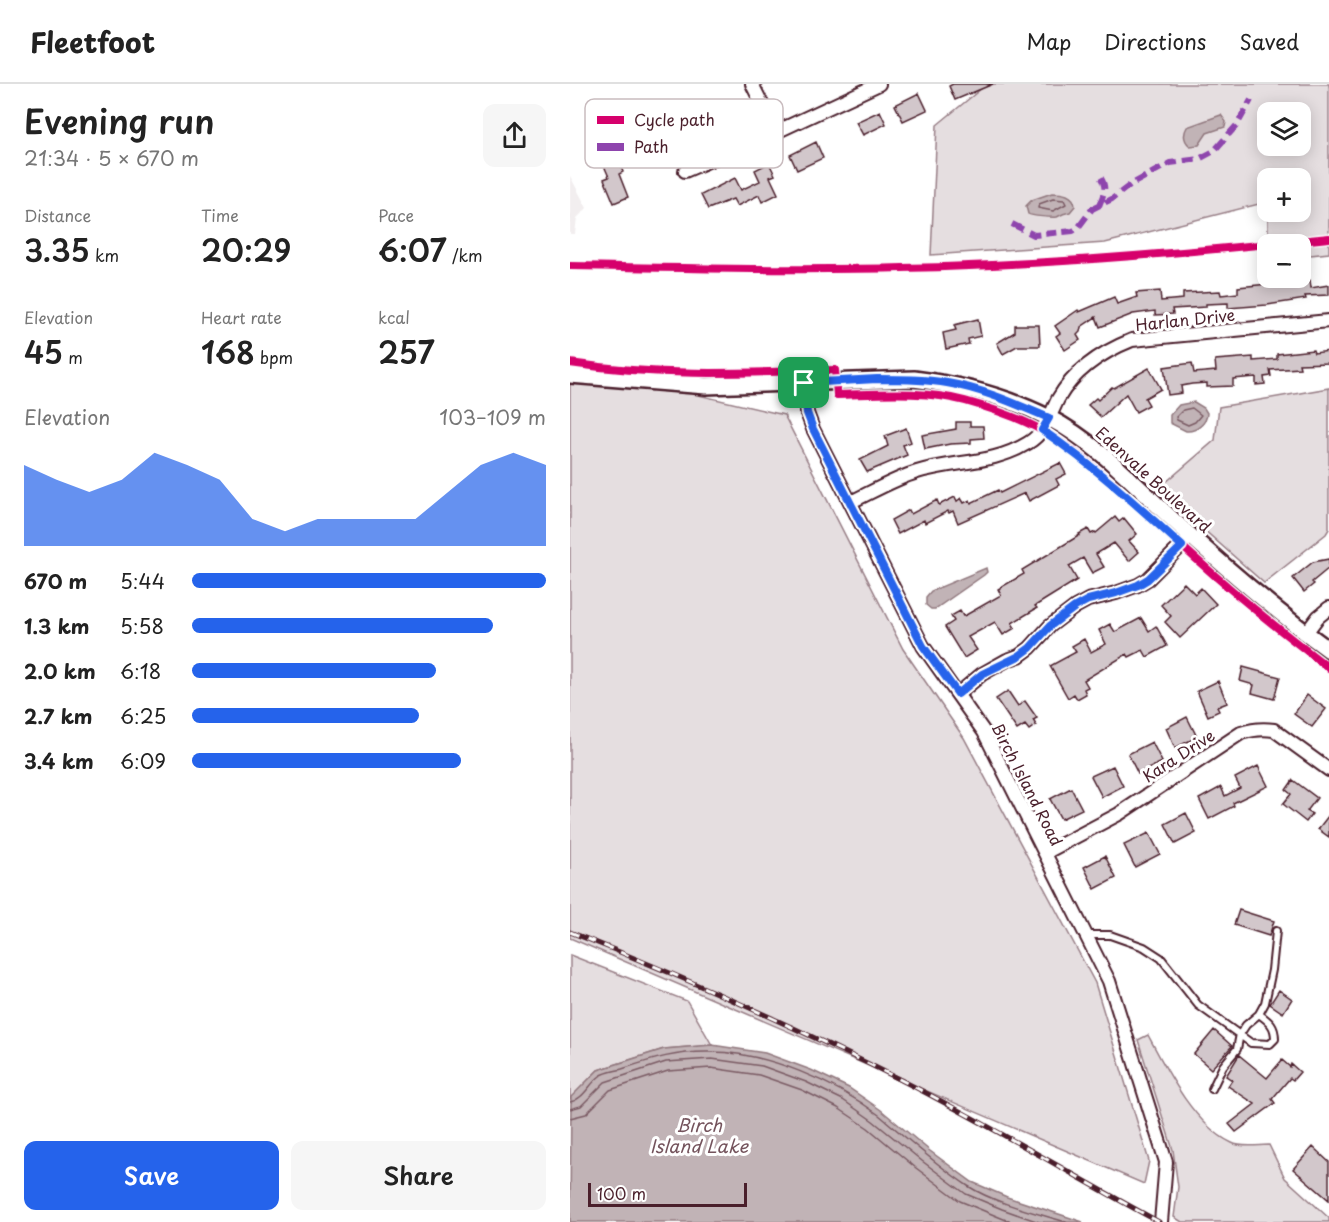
<!DOCTYPE html>
<html lang="en">
<head>
<meta charset="utf-8">
<style>
  body { margin:0; font-family:"Playpen Sans",sans-serif; background:#f6f6f6; color:#222; height:100vh; display:flex; flex-direction:column; font-size:22px; white-space:nowrap }
  * { box-sizing:border-box; margin:0 }
  p { font-size:20px; color:#767676 }
  .icon { flex:none; width:33px; height:33px; fill:none; stroke:currentColor; stroke-width:2; stroke-linecap:round; stroke-linejoin:round }
  .map { position:relative; flex:1; overflow:hidden }
  .sheet { display:flex; flex-direction:column; background:#fff; width:570px }
  .sheet>* { flex:none }
  .buttons { position:absolute; left:687px; top:18px; display:grid; gap:12px }
  .buttons a { display:grid; place-items:center; width:54px; height:54px; border-radius:12px; background:#fff; box-shadow:0 3px 15px #0003; font-size:30px }
  .scale { position:absolute; left:18px; bottom:15px; width:159px; box-sizing:border-box; padding-left:6px; border:3px solid #4a1f2b; border-top:0; font-size:16px; line-height:21px; white-space:nowrap; color:#4a1f2b; -webkit-text-stroke:4px #fff; paint-order:stroke }
  .pin { position:absolute; display:grid; place-items:center; width:51px; height:51px; color:#fff; margin:-26px; border-radius:12px; box-shadow:0 3px 9px #0006 }
  .round { display:grid; place-items:center; flex:none; width:63px; height:63px; border-radius:12px; background:#f6f6f6 }
  .head { display:flex; align-items:center; justify-content:space-between; height:102px; padding:0 24px }
  h1 { font-size:33px; font-weight:600; line-height:45px }
  .metrics { display:grid; grid-template-columns:repeat(3,1fr); gap:9px; height:102px; padding:6px 24px }
  .metrics div { display:grid; align-content:center }
  .metrics b { font-size:30px; font-weight:600 }
  .metrics small { font-size:16px; font-weight:400 }
  .metrics p { font-size:16px }
  .chart { height:168px; padding:12px 24px }
  .chart p { display:flex; justify-content:space-between }
  .chart svg { width:100%; height:108px; margin-top:6px; fill:#2563eb; opacity:.7 }
  .primary-button { display:flex; gap:12px; margin-top:auto; padding:12px 24px }
  .primary-button a { flex:1; height:69px; border-radius:12px; background:#2563eb; color:#fff; font-size:24px; font-weight:600; line-height:69px; text-align:center }
  .primary-button a+a { background:#f6f6f6; color:#222 }
  ul { padding:0 24px; list-style:none; font-size:20px }
  li { display:grid; grid-template-columns:96px 72px 1fr; align-items:center; height:45px }
  li i { height:15px; border-radius:8px; background:#2563eb }
  header { display:flex; align-items:center; gap:36px; box-sizing:border-box; height:84px; padding:0 30px; background:#fff; border-bottom:2px solid #e0e0e0 }
  header strong { font-size:28px }
  nav { display:flex; gap:33px; margin-inline-start:auto; font-size:21px }
  main { display:flex; flex:1; min-height:0 }
  .map>svg:first-child { display:block }
  .built { fill:#f2eeef }
  .green { fill:#e5dee0; stroke:#987e86; stroke-width:1.5; fill-rule:evenodd }
  .water { fill:#c1b3b6; stroke:#91787e; stroke-width:1.5 }
  .lines { fill:none; stroke-linecap:round; stroke-linejoin:round }
  .shore { stroke:#7a5a63; stroke-width:1.5 }
  .building { fill:#d2c7cb; stroke:#4a1f2b; stroke-width:1.5 }
  .service-casing { stroke:#4a1f2b; stroke-width:10 }
  .minor-casing { stroke:#4a1f2b; stroke-width:16 }
  .tertiary-casing { stroke:#4a1f2b; stroke-width:20 }
  .service { stroke:#fff; stroke-width:6 }
  .minor { stroke:#fff; stroke-width:12 }
  .tertiary { stroke:#fff; stroke-width:15 }
  .rail-casing { stroke:#4a1f2b; stroke-width:5 }
  .rail { stroke:#fff; stroke-width:3; stroke-dasharray:9; stroke-linecap:butt }
  .quiet { stroke:#8e44ad; stroke-width:6; stroke-dasharray:12 6; stroke-linecap:butt }
  .cycleway-casing { stroke:#fff; stroke-width:11 }
  .cycleway { stroke:#d6006c; stroke-width:8 }
  .route-casing { stroke:#fff; stroke-width:12 }
  .route { stroke:#2563eb; stroke-width:8 }
  .labels { text-anchor:middle; dominant-baseline:central; stroke-width:6; stroke-linejoin:round; paint-order:stroke }
  .street-label { font-size:16px; fill:#4a1f2b; stroke:#fff }
  .water-label { font-size:18px; font-style:italic; fill:#74535c; stroke:#fff }
  .key { fill:#fff; stroke:#c9bcbf; stroke-width:1.5 }
  .key-label { font-size:16px; fill:#4a1f2b }
</style>
</head>
<body>
<header>
<strong>Fleetfoot</strong>
<nav><a>Map</a><a>Directions</a><a>Saved</a></nav>
</header>
<main>
<section class="sheet">
<div class="head"><div><h1>Evening run</h1><p>21:34 · 5 × 670 m</p></div><a class="round"><svg class="icon" aria-label="share" viewBox="0 0 24 24"><path d="M12 15V3M7 8l5-5 5 5M5 13v7h14v-7"/></svg></a></div>
<div class="metrics">
<div><p>Distance</p><b>3.35<small> km</small></b></div>
<div><p>Time</p><b>20:29</b></div>
<div><p>Pace</p><b>6:07<small> /km</small></b></div>
</div>
<div class="metrics">
<div><p>Elevation</p><b>45<small> m</small></b></div>
<div><p>Heart rate</p><b>168<small> bpm</small></b></div>
<div><p>kcal</p><b>257</b></div>
</div>
<div class="chart"><p><span>Elevation</span>103–109 m</p>
<svg viewBox="0 0 160 44" preserveAspectRatio="none"><path d="M0 44V11L10 17L20 22L30 17L40 6L50 11L60 17L70 33L80 38L90 33L100 33L110 33L120 33L130 22L140 11L150 6L160 11V44z"/></svg>
</div>
<ul>
<li><b>670 m</b>5:44<i style="width:100%"></i></li>
<li><b>1.3 km</b>5:58<i style="width:85%"></i></li>
<li><b>2.0 km</b>6:18<i style="width:69%"></i></li>
<li><b>2.7 km</b>6:25<i style="width:64%"></i></li>
<li><b>3.4 km</b>6:09<i style="width:76%"></i></li>
</ul>
<div class="primary-button"><a>Save</a><a>Share</a></div>
</section>
<div class="map">
<svg width="759" height="1138" viewBox="0 0 759 1138">
  <rect width="100%" height="100%" fill="#fff"/>
  <filter id="ink" filterUnits="userSpaceOnUse"><feTurbulence type="fractalNoise" baseFrequency=".0167" numOctaves="2"/><feDisplacementMap in="SourceGraphic" scale="12" xChannelSelector="R" yChannelSelector="G"/><feConvolveMatrix kernelMatrix="1 2 1 2 8 2 1 2 1" color-interpolation-filters="sRGB"/></filter>
  <g filter="url(#ink)">
    <path class="built" d="M0,92L17,124L7,134L5,150H0Z"/>
    <path class="green" d="M417,0H759V169L731,172L730,160H698V128H730V94H698L697,118L535,159L361,171L367,41ZM698,28H730V62H698Z
      M0,281L214,331L333,565L394,654L525,899L579,1077L574,1100L0,854Z
      M759,304V445L756,450L694,499L588,405L645,356L649,323Z
      M0,871L117,917L142,961L94,965L28,986L0,1015Z
      M578,951C597,987 624,1041 662,1059C671,1064 689,1061 699,1061L715,1094L759,1134V1138H612L604,1133L608,1103L603,1066L568,956Z"/>
    <path class="water" d="M651,31L656,38L655,43L637,49L629,61L620,62C614,57 613,50 617,43Z
      M482,109C492,109 504,110 505,122L500,128C494,129 492,130 487,133C483,134 461,132 458,130L456,122L462,116Z
      M624,318L634,324L637,329C637,339 626,348 616,347L600,339V331L609,321Z
      M416,484L417,488L414,491L365,525H361L356,521V513L361,507Z
      M142,961L195,969L241,986L279,1004L311,1026L360,1067L402,1098L437,1113L513,1138H0L1,1013L28,986L94,965Z"/>
    <g class="lines">
      <path class="shore" d="M483,115L494,116L496,120L483,127L468,124L469,120Z
        M622,324L631,331L625,338L618,341L607,336L606,333L613,326Z
        M0,1018C13,1016 20,999 30,992C36,988 45,987 52,985C82,975 109,967 141,968C196,968 265,998 309,1031C338,1055 366,1081 398,1102C424,1119 466,1129 496,1138
        M0,1025L11,1022L35,998L96,978L142,975L192,982L236,998L273,1016L303,1037L352,1077L396,1110L432,1125L469,1138
        M0,1034L16,1030L40,1006L98,987L141,984L189,991L232,1006L268,1024L298,1044L346,1084L390,1117L441,1138"/>
    </g>
    <path class="building" d="M383,0H423L385,16L379,2Z
      M349,9L357,26L333,37L325,21Z
      M310,27L316,40L293,51L286,38Z
      M246,58L253,74L227,86L220,71Z
      M46,71L53,88L49,90L58,113L44,119L34,95L39,93L32,77Z
      M199,79L205,91L200,93L208,110L192,118L189,111L167,122L163,115L138,125L131,111L165,94L171,106L190,97L185,86Z
      M740,196L741,204L759,201V211L735,212L736,215L697,221L658,224V219L636,220V223L602,225L603,230L585,231V227L563,230L530,243L526,233L511,243L510,248L507,251L510,256L495,266L486,252L490,249L485,242L508,226L509,228L544,213L547,220L567,213L566,209L590,207L591,217L613,215V209L650,207L651,211L668,209V203Z
      M408,235L411,252L398,255L399,260L376,265L373,249L386,246L384,241Z
      M445,241H469L470,262H447L433,270L427,259L445,248Z
      M743,266L744,269L759,267V279L729,280L730,284L700,286L701,292L694,293L695,300L686,301V293L663,295V302L637,303V299L622,300L611,302L612,309L598,311L594,283L622,279L624,289L646,287L645,276L683,273V277L707,275V270Z
      M579,284L591,305L575,314L579,321L566,328L556,310L531,333L518,321L526,314L528,316L542,303L544,304Z
      M386,338H400V342H413L414,354L401,355V359L380,360L355,365L352,351L386,345Z
      M336,344L341,358L333,361L337,371L297,388L290,376L318,362L315,352Z
      M490,379L496,390L486,395L489,401L459,417L455,409L388,439L383,427L379,429L378,427L355,439L354,436L328,450L321,436L339,426L341,430L367,416L369,421L385,413L387,417L391,414L394,419L400,416L401,419L428,406L430,409Z
      M545,433L549,438L554,434L567,450L559,457L569,468L559,477L544,459L526,470L534,483L522,489L513,474L499,482L507,496L465,522L467,524L442,539L445,544L433,551L425,538L398,553L407,566L394,574L375,543L384,537L381,532L390,527L393,532L396,531L431,511L428,505L454,490L452,486L510,451L509,450L518,445L521,450L525,448L526,449Z
      M759,475V484L742,498L744,500L734,508L723,494L743,478Z
      M614,499L625,510L631,504L646,520L610,554L595,538L601,532L591,521Z
      M571,534L579,547L586,542L597,562L577,573L573,566L559,573L557,570L514,596L518,603L514,605L516,610L507,615L504,610L498,614L480,582L506,568L502,562L514,555L521,568L536,560L529,546L540,540L545,548Z
      M673,583L710,593L704,615L682,609L684,601L670,597Z
      M648,597L657,619L647,623L649,627L638,632L627,607Z
      M438,607L448,622L455,617L467,634L463,636L466,641L459,646L455,641L447,646L426,615Z
      M737,611L756,625L742,643L724,630Z
      M617,633L627,653L605,664L596,644Z
      M582,658L592,678L568,690L558,670Z
      M543,682L553,702L532,713L521,692Z
      M688,682L698,702L663,719L664,722L639,735L629,715L651,703L655,712L670,704L665,694Z
      M723,696L747,714L737,727L742,730L736,738L713,720L721,710L716,706Z
      M501,704L512,725L491,735L480,715Z
      M616,729L626,749L605,760L595,740Z
      M759,731V753L748,745Z
      M579,749L590,770L565,783L554,761Z
      M535,772L546,794L525,805L514,783Z
      M669,826L704,837L699,852L664,841Z
      M709,906L722,915L713,929L700,920Z
      M644,946L662,962L641,985L624,970Z
      M669,971L697,994L712,976L720,983L721,980L730,988L723,996L720,994L702,1015L705,1019L666,1048L659,1040L685,1020L658,1002L662,996L656,992Z
      M743,1063L759,1078V1116L723,1085Z"/>
    <g class="lines">
      <defs>
        <path id="service" d="M517,851H540L574,863L591,874L628,921L681,959L700,960L705,955C705,942 700,938 689,930
          M642,1005L653,982L667,965L670,950L676,941L689,930L695,919L702,886L706,847"/>
        <path id="minor" d="M182,0L206,48
          M115,87L206,48L309,0
          M234,299L237,329L243,345L353,562L414,648L539,897L596,1078L591,1138
          M281,418C302,408 324,395 347,388C385,376 422,381 458,359C475,349 480,331 488,315C505,285 532,268 562,256L759,237
          M736,549L748,533L759,524
          M388,610L412,590L437,576L449,572L460,564L480,542L505,523L518,516L546,509L568,501L578,495L621,452
          M475,769L549,730L671,649C683,645 692,644 704,646L759,686"/>
        <path id="tertiary" d="M0,291L136,302L344,295C390,301 436,312 479,334C526,358 563,399 602,435C652,481 704,526 759,566"/>
      </defs>
      <use href="#service" class="service-casing"/>
      <use href="#minor" class="minor-casing"/>
      <use href="#tertiary" class="tertiary-casing"/>
      <use href="#service" class="service"/>
      <use href="#minor" class="minor"/>
      <use href="#tertiary" class="tertiary"/>
      <defs>
        <path id="rail" d="M0,848C114,893 226,943 335,998C421,1042 504,1092 589,1138"/>
      </defs>
      <use href="#rail" class="rail-casing"/>
      <use href="#rail" class="rail"/>
      <path class="quiet" d="M529,122C534,108 538,104 529,91
        M442,140L464,151L503,147L508,144L522,125L542,115L560,101L600,79L629,75L644,67L667,41L681,16"/>
      <defs>
        <path id="cycleway" d="M0,182C147,185 295,188 441,180C548,175 653,165 759,154
          M0,279C91,293 174,289 265,286L267,311C309,310 354,306 395,317C420,324 448,333 471,346C489,355 505,368 520,380C556,410 590,443 625,474C668,513 713,549 759,584"/>
      </defs>
      <use href="#cycleway" class="cycleway-casing"/>
      <use href="#cycleway" class="cycleway"/>
    </g>
  </g>
  <g class="lines" filter="url(#ink)">
    <defs>
      <path id="route" d="M307,295C331,295 354,295 377,299C413,305 446,320 479,334L472,346C523,381 567,421 612,462L578,495L568,501L546,509L518,516L505,523L480,542L460,564L449,572L412,590L388,610L353,562L243,345L237,329L234,299Z"/>
    </defs>
    <use href="#route" class="route-casing"/>
    <use href="#route" class="route"/>
  </g>
  <g class="labels">
    <g class="street-label">
      <text transform="translate(615 235) rotate(-6)">Harlan Drive</text>
      <text transform="translate(584 395) rotate(42)">Edenvale Boulevard</text>
      <text transform="translate(608 671) rotate(-33)">Kara Drive</text>
      <text transform="translate(458 700) rotate(63)">Birch Island Road</text>
    </g>
    <g class="water-label">
      <text x="129" y="1040">Birch<tspan x="129" dy="21">Island Lake</tspan></text>
    </g>
  </g>
  <rect x="15" y="15" width="198" height="69" rx="9" class="key"/>
  <rect x="27" y="32" width="27" height="8" fill="#d6006c"/>
  <rect x="27" y="59" width="27" height="8" fill="#8e44ad"/>
  <g class="key-label">
    <text x="64" y="42">Cycle path</text>
    <text x="64" y="69">Path</text>
  </g>
</svg>
<div class="buttons">
<a><svg class="icon" aria-label="layers" viewBox="0 0 24 24"><path d="M12 4l9 5-9 5-9-5zM3 14l9 5 9-5"/></svg></a>
<a>+</a>
<a>−</a>
</div>
<div class="scale">100 m</div>
<div class="pin" style="left:234px;top:299px;background:#1e9e55"><svg class="icon" aria-label="arrive" viewBox="0 0 24 24"><path d="M6 21V4h12l-3 4 3 4H6"/></svg></div>
</div>
</main>
</body>
</html>
